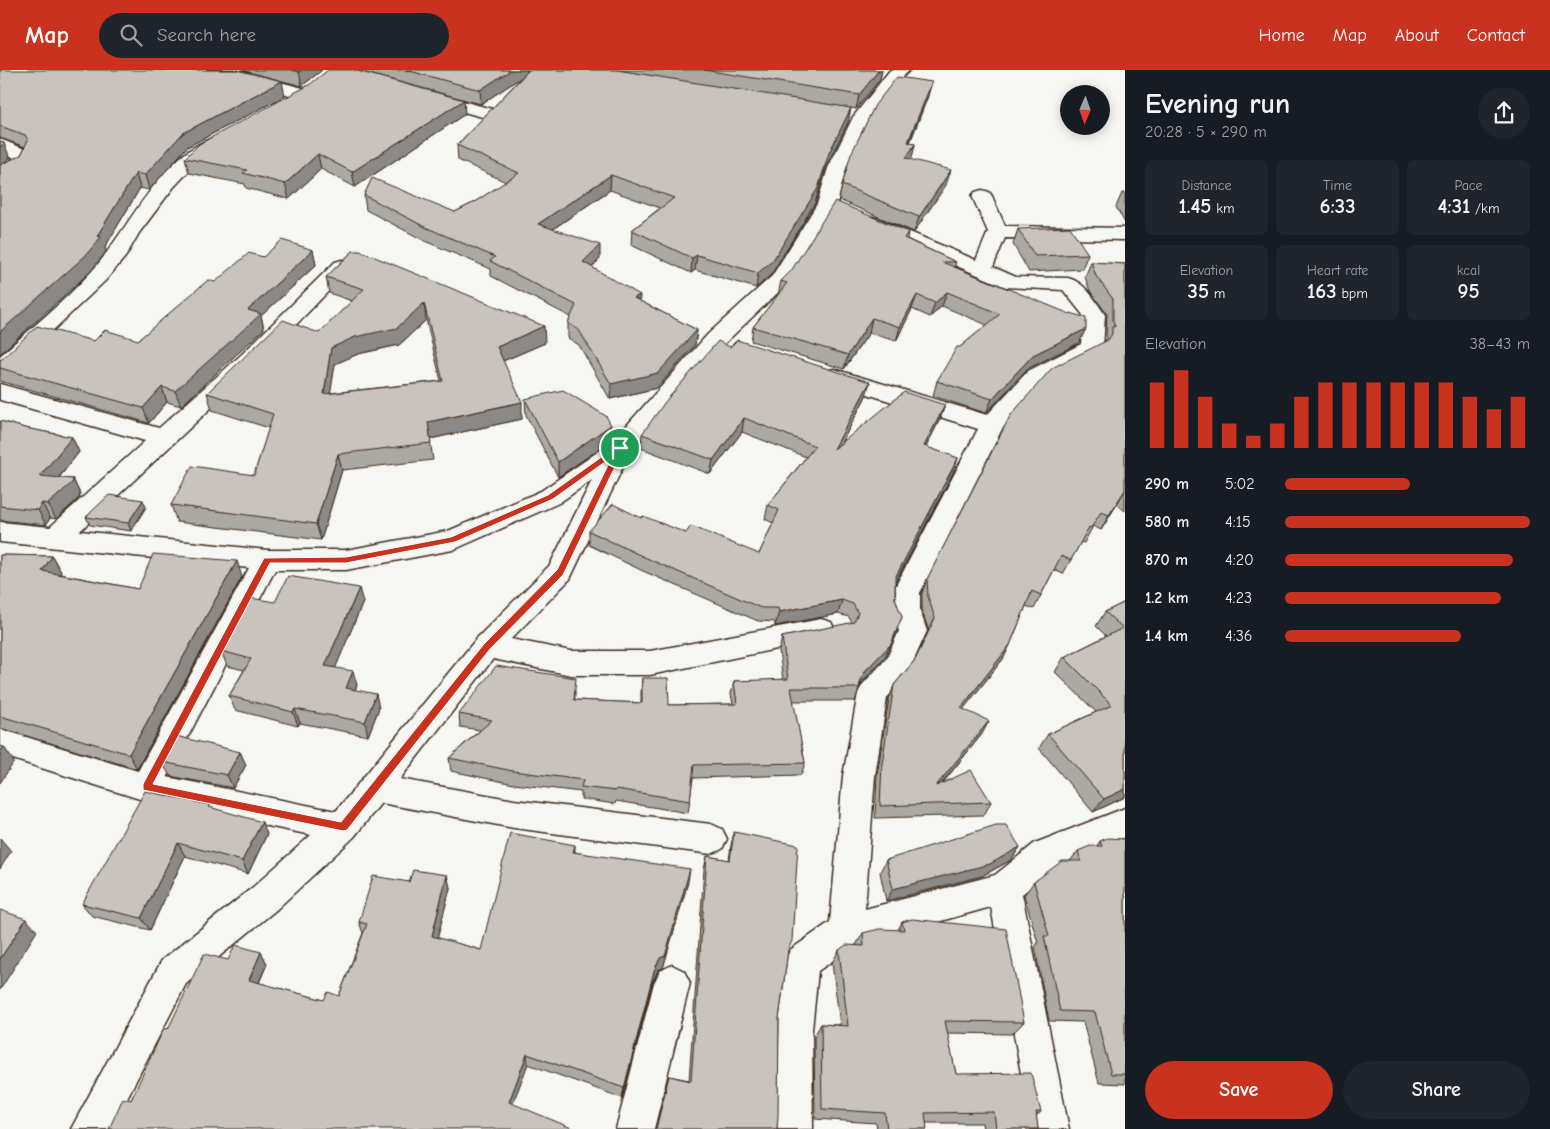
<!DOCTYPE html>
<html lang="en">
<head>
<meta charset="utf-8">
<style>
  body { margin:0; font-family:"Comic Neue",sans-serif; background:#20242c; color:#f1f3f6; height:100vh; display:flex; flex-direction:column; font-size:19px; white-space:nowrap }
  * { box-sizing:border-box; margin:0 }
  p { font-size:16px; color:#9ea1a6 }
  .icon { flex:none; width:28px; height:28px; fill:none; stroke:currentColor; stroke-width:2; stroke-linecap:round; stroke-linejoin:round }
  .map { position:relative; flex:1; overflow:hidden }
  .details { display:flex; flex-direction:column; background:#171b24; width:425px }
  .details>* { flex:none }
  .needle { width:32px; rotate:182deg }
  .tools { position:absolute; left:1060px; top:15px; display:grid; gap:10px }
  .tools a { display:grid; place-items:center; width:50px; height:50px; border-radius:50%; background:#171b24; box-shadow:0 2px 12px #0003; font-size:25px }
  .pin { position:absolute; display:grid; place-items:center; width:42px; height:42px; color:#fff; margin:-21px; border:2px solid #fff; border-radius:50%; box-shadow:0 1px 5px #0007 }
  .round { display:grid; place-items:center; flex:none; width:52px; height:52px; border-radius:26px; background:#20242c }
  .head { display:flex; align-items:center; justify-content:space-between; height:85px; padding:0 20px }
  h1 { font-size:28px; font-weight:800; line-height:38px }
  .figures { display:grid; grid-template-columns:repeat(3,1fr); gap:8px; height:85px; padding:5px 20px }
  .figures div { display:grid; align-content:center; border-radius:8px; background:#20242c; text-align:center }
  .figures b { font-size:21px; font-weight:800 }
  .figures small { font-size:14px; font-weight:400 }
  .figures p { font-size:14px }
  .chart { height:140px; padding:10px 20px }
  .chart p { display:flex; justify-content:space-between }
  .chart svg { width:100%; height:90px; margin-top:5px; stroke:#c8321e; stroke-width:6 }
  .cta { display:flex; gap:10px; margin-top:auto; padding:10px 20px }
  .cta a { flex:1; height:58px; border-radius:30px; background:#c8321e; color:#fff; font-size:20px; font-weight:800; line-height:58px; text-align:center }
  .cta a+a { background:#20242c; color:#f1f3f6 }
  ul { padding:0 20px; list-style:none; font-size:16px }
  li { display:grid; grid-template-columns:80px 60px 1fr; align-items:center; height:38px }
  li i { height:12px; border-radius:6px; background:#c8321e }
  header { display:flex; align-items:center; gap:30px; box-sizing:border-box; height:70px; padding:0 25px; background:#c8321e; color:#fff }
  header strong { font-size:24px }
  nav { display:flex; gap:28px; margin-inline-start:auto; font-size:18px }
  .search { width:350px; height:45px; background:#20242c; display:flex; align-items:center; gap:12px; box-sizing:border-box; padding:0 18px; border-radius:28px; color:#9ea1a6; font-size:19px }
  main { display:flex; flex:1; min-height:0 }
  .map>svg:first-child { display:block }
  .lines { fill:none; stroke-linecap:round; stroke-linejoin:round }
  .minor-casing { stroke:#3b2a1e; stroke-width:3 }
  .minor { fill:#f6f6f2; fill-rule:evenodd }
  .wall { fill:#aca8a3; stroke:#3b2a1e; fill-rule:evenodd }
  .shaded-wall { fill:#8c8885; stroke:#3b2a1e }
  .building { fill:#c8c3be; stroke:#3b2a1e; fill-rule:evenodd }
  .route { fill:#c8321e; stroke:#fff; fill-rule:evenodd }
</style>
</head>
<body>
<header>
<strong>Map</strong>
<div class="search"><svg class="icon" aria-label="search" viewBox="0 0 24 24"><circle cx="10" cy="10" r="6"/><path d="M15 15l6 6"/></svg>Search here</div>
<nav><a>Home</a><a>Map</a><a>About</a><a>Contact</a></nav>
</header>
<main>
<div class="map">
<svg width="1125" height="1059" viewBox="0 0 1125 1059">
  <rect width="100%" height="100%" fill="#f6f6f2"/>
  <filter id="ink" filterUnits="userSpaceOnUse"><feTurbulence type="fractalNoise" baseFrequency=".02" numOctaves="2"/><feDisplacementMap in="SourceGraphic" scale="10" xChannelSelector="R" yChannelSelector="G"/><feConvolveMatrix kernelMatrix="1 2 1 2 8 2 1 2 1" color-interpolation-filters="sRGB"/></filter>
  <g filter="url(#ink)">
    <g class="lines">
      <defs>
        <path id="minor" d="M207,0H234L311,20L314,24L311,28L305,29L209,4Z
          M890,0H910L900,9L870,48L846,98L837,134L787,214L724,274L630,382L570,509L511,569L571,581H650L821,549L831,552L835,560L831,568L650,605H571L493,589L400,709L514,730L711,754L722,759L727,769L722,779L711,784L514,758L381,733L354,767L277,839L186,914L111,1059H71L162,890L253,817L311,765L146,731L0,685V659L138,701L249,498L0,472V452L50,457L145,371L0,330V314L159,358L242,284L335,192L342,190L349,192L352,196L349,200L258,294L80,461L267,480H346L448,461L541,421L612,372L708,264L772,206L817,134L828,98L853,47ZM592,410L550,495L477,568L336,741L167,707L275,500H346L453,480L559,433Z
          M429,22L492,39L495,43L492,47L486,48L423,31L420,27L423,23Z
          M217,67L223,68L226,72L223,76L202,87L173,118L139,163L126,186L106,210L8,303L0,305V286C31,258 65,231 92,201C128,161 163,80 217,67Z
          M0,69L30,81L32,85L26,98L0,111V97L11,91L13,87L0,81Z
          M982,120L989,122L992,126L1005,156L1125,158V170L1005,168L993,197L1016,207L1068,208C1085,212 1096,231 1105,245L1103,278L1100,283L1044,311L1002,359L920,523V541L927,561L908,603L887,628L875,706L865,839L995,805L1035,773L1125,738V767L1059,795L1022,824L1069,1059H1031L991,837L855,875L818,901L812,960L813,1059H775L776,960L785,892L790,880L830,852L843,706L858,623L863,614L887,588L899,561L892,541V523L978,359L826,311L823,306L826,301L834,299L987,345L1028,301L1081,274L1083,245L1063,220L1006,217L865,157L862,153L865,149L872,147L879,149L976,190L988,162L972,126L975,122Z
          M672,895L684,901L690,913L654,1059H616L654,913L660,901Z"/>
      </defs>
      <use href="#minor" class="minor-casing"/>
      <use href="#minor" class="minor"/>
    </g>
    <path class="wall" d="M0,0L285,26L187,77L149,120L140,118L105,177L106,182L91,201L0,284V71L10,88L2,94L21,85L25,77L0,68Z
      M241,0H322L302,16Z
      M355,0H882L880,9L856,39L851,38L848,52L826,97L815,133L771,205L756,218L695,200L691,203L631,175L632,160L660,138L610,120L553,159L600,189L592,197L640,231L697,260L695,275L657,318L610,329L579,275L568,268V253L571,247L491,206V199L427,172L366,140L364,125L455,142L473,133L506,112L458,90L457,75L522,7L481,34Z
      M309,15L465,44L355,117L321,99L289,129L246,118L245,114L189,103L185,88Z
      M928,26L910,73L915,74L911,89L946,115L914,162L839,130L842,115Z
      M1122,123H1125V153L1116,137Z
      M1018,159L1088,184L1082,199L1029,202L1013,174Z
      M908,162L907,169L956,192L954,198L1079,273L1027,299L986,343L933,326L937,311L960,277L987,255L942,236L930,247L912,239L896,271L869,263L844,299L751,271L753,257L778,225L781,211Z
      M313,180L316,195L261,246L264,259L181,336L167,332L149,353L0,311V298L94,271L138,270L215,212L263,187Z
      M353,181L545,273L503,291L522,349L430,369L433,390L342,400L321,470L177,452L171,435L254,405L269,358L212,340L207,323L319,263L352,231L329,223L326,207ZM426,250L441,311L330,323L335,294L358,284L399,275Z
      M1091,192L1125,194V441L1117,434L1101,460L1093,456L1084,473L1081,472L1063,504L1054,500L1034,539L1026,536L1010,575L1003,589L963,639L982,664L942,714L991,732L984,745L875,748L877,706L889,629L894,615L915,590L929,561L922,541V523L927,509L1105,271L1107,268L1106,265L1107,244L1090,221L1085,207Z
      M730,277L866,326L841,374L945,335L940,349L926,377L958,388L953,403L895,513L897,561L885,587L861,613L855,631H793L805,693L801,705L693,708L688,743L616,731L615,734L581,729V722L514,714L451,701L449,688L480,660L460,657L459,644L575,621V630L641,633V621L642,608L669,635L733,634L731,624L734,611L783,610L779,581L782,567L852,553L849,547L838,544L775,556V552L758,551L643,501L589,475V461L641,448L686,463L759,484L773,453L765,449L768,435L806,387L742,362L710,404L641,378L642,364Z
      M525,329L611,371L558,407L526,345Z
      M0,351L25,358L72,367L79,382L59,408L73,409L80,424L79,428L56,449L50,448L46,455L0,450Z
      M146,437L131,461L90,455L86,447Z
      M0,485L52,486L61,502L60,504L138,519L242,507L137,699L0,658Z
      M275,532H363L335,598L357,615L355,620L379,638L368,666L300,653L298,656L235,640L229,626L244,600L227,596L221,581Z
      M1125,532V727L1093,742L1039,678L1048,664L1096,642L1055,602L1064,587L1106,566L1096,556L1105,542Z
      M240,682L246,695L233,718L170,706L162,692Z
      M213,738L267,764L248,804L185,786L150,860L92,846L82,834Z
      M734,762L788,880L779,949L777,1059H655L669,1006L689,1010L704,799L707,786L729,790L731,775Z
      M1125,769V1014L1099,1013L1083,952L1049,951L1035,877L1038,873L1024,825L1034,812L1070,791L1078,781L1097,776L1100,771Z
      M575,775V782L688,812L663,898L658,900L652,913L622,1028L528,994L131,1030L168,959L228,890L261,882L267,894L259,913L324,930L339,926L363,863L359,852L409,812L447,805L450,818L437,868L481,880Z
      M1020,777L1011,790L982,806L886,831L880,802L886,790Z
      M902,852L1024,952L1012,964L947,963L956,1004L1041,1042L1036,1046L1038,1059H983L982,1053H926L927,1059H877L876,1053L815,1049L814,966L821,954L840,955L832,893L839,880L856,875L863,863L898,860Z"/>
    <path class="shaded-wall" d="M301,0H322L302,16L299,2Z
      M511,0H527V4L481,34L480,20Z
      M879,0H882L880,9L856,39L859,25Z
      M282,11L285,26L187,77L149,120L145,105L183,63Z
      M932,12L928,26L904,86L908,72Z
      M464,30L465,44L355,117L352,102Z
      M851,38L848,52L826,97L815,133L771,205L756,218L758,203L829,83Z
      M4,73L10,88L0,96V77Z
      M915,74L912,88L902,102L906,88Z
      M318,84L321,99L289,129L285,114Z
      M951,100L946,115L914,162L919,147Z
      M136,103L140,118L105,177L106,182L91,201L0,284V262L97,166Z
      M611,105L610,120L538,169V154Z
      M600,175V189L583,207V192Z
      M313,180L316,195L261,246L264,259L181,336L175,321L248,240Z
      M697,185L695,200L691,203L692,188Z
      M947,222L942,236L930,247L935,233Z
      M640,225L639,240L634,228Z
      M917,225L912,239L896,271L900,257Z
      M424,233L426,250L399,275L358,284L335,294L328,340L324,324L331,278Z
      M872,248L869,263L844,299L848,285Z
      M544,256L545,273L498,293L497,277Z
      M1086,259L1079,273L1027,299L986,343L992,329L1033,285Z
      M697,260L695,275L657,318L610,329L611,314Z
      M870,312L866,326L831,393L834,379Z
      M162,317L167,332L149,353L143,338Z
      M522,332V349L430,369L428,352Z
      M945,335L940,349L919,390L924,376Z
      M744,348L742,362L710,404L713,390Z
      M611,355V371L558,407V392Z
      M72,367L79,382L48,421L40,406Z
      M338,384L342,400L321,470L316,454Z
      M958,388L953,403L890,522L895,508Z
      M73,409L80,424L79,428L56,449L48,434Z
      M1125,420L1117,434L1101,460L1109,445Z
      M143,430L146,437L131,461L128,453Z
      M42,433L50,448L46,455L38,440Z
      M52,486L61,502L51,517L42,501Z
      M237,491L242,507L137,699L129,684Z
      M359,518L363,532L330,611L325,596Z
      M842,530L838,544L775,556L779,542Z
      M902,547L885,587L861,613L859,618L861,609L866,600Z
      M1010,575L1003,589L954,651L961,638Z
      M353,601L357,615L350,632L346,618Z
      M376,624L379,638L368,666L365,652Z
      M295,639L300,653L298,656L293,642Z
      M989,651L982,664L929,729L936,716Z
      M4,677L14,692L0,713V682Z
      M240,682L246,695L233,718L227,705Z
      M1125,719V727L1093,742L1104,729Z
      M262,752L267,764L248,804L242,791Z
      M0,768L11,781L0,799Z
      M178,773L185,786L150,860L141,848Z
      M1020,777L1011,790L982,806L886,831L893,819Z
      M690,799L688,812L663,898L658,900L652,913L622,1028L624,1018L654,901Z
      M447,805L450,818L435,878L432,866Z
      M26,849L37,861L0,920V889Z
      M261,882L267,894L255,921L249,910Z
      M527,984L528,994L510,1041L509,1032Z"/>
    <path class="building" d="M0,0H237L282,11L183,63L145,105L136,103L97,166L101,167L85,186L0,262V95L21,85L28,70L25,65L0,56Z
      M292,0H301L299,2Z
      M328,0H354L464,30L352,102L318,84L285,114L243,103L247,100L185,88L199,74L309,15Z
      M406,0H511L480,20Z
      M529,0H617L851,38L829,83L818,118L773,190L758,203L697,185L692,188L632,160L674,128L611,105L538,154L600,175L583,192L640,225L634,228L697,260L658,303L611,314L579,260L568,253L576,235L490,191L495,187L425,157L364,125L372,108L455,142L473,133L519,103L457,75Z
      M704,0H879L859,25Z
      M897,7L932,12L908,72L915,74L906,88L951,100L919,147L842,115L851,84L875,35Z
      M0,71L4,73L0,77Z
      M835,131L908,162L904,168L956,192H942L1070,244L1071,243L1086,248V259L1033,285L992,329L937,311L957,277H960L1000,244L947,222L935,233L917,225L900,257L872,248L848,285L753,257L787,213L781,211L791,201Z
      M1070,157L1088,184L1035,186L1018,159Z
      M282,170L313,180L248,240L261,244L175,321L162,317L143,338L0,298V290L2,289L37,256L94,271L105,260L138,270L208,210L215,212L249,183L263,187Z
      M353,181H360L544,256L497,277L522,332L428,352L431,373L338,384L316,454L171,435L192,396L254,405L273,344L207,323L283,250L319,263L364,219L326,207ZM424,233L443,311L324,324L331,278L355,267L397,258Z
      M1091,192L1125,194V420L1109,445L1101,442L1091,458L1089,457L1071,490L1061,486L1041,525L1032,521L1010,575L961,638L989,651L936,716L971,700L991,732L880,736L882,694L894,615L915,590L935,548L928,527L927,509L1010,346L1052,298L1108,270L1112,264V256L1115,257L1113,250V229L1096,206Z
      M737,270L870,312L834,379L904,322L945,335L924,376L958,388L895,508V528L902,547L891,574L866,600L861,609L859,618H791L805,693L694,695L690,731L616,719V721L581,717L583,710L513,701L449,688L492,650L459,644L496,596L576,608L574,630L642,633V608H668L669,635L737,634L734,611L788,609L782,567L854,552L858,543L853,534L842,530L779,542L778,538H761L644,487L589,461L613,434L641,448L643,446L686,463L691,456L759,484L779,440L768,435L815,376L744,348L713,390L642,364L665,332L718,271L730,277Z
      M563,320L606,346L611,355L558,392L525,329Z
      M0,351L25,358L72,367L40,406L73,409L72,413L48,434L42,433L38,440L0,436Z
      M109,425L143,430L128,453L86,447Z
      M153,484L237,491L129,684L0,646V485L52,486L42,501L138,519Z
      M288,506L359,518L325,596L353,601L346,618L376,624L365,652L295,639L293,642L229,626L251,589L221,581L250,528L275,532Z
      M1125,532V719L1104,729L1048,664L1112,635L1064,587L1123,558L1105,542Z
      M176,666L240,682L227,705L162,692Z
      M0,676L4,677L0,682Z
      M145,721L211,735L209,737L262,752L242,791L178,773L141,848L82,834Z
      M996,755H1006L1020,777L990,794L893,819L886,790Z
      M734,762L798,775L792,871L788,880L779,949L778,1046L777,1059H656L669,1006L691,1011L707,786L730,790Z
      M510,763L575,775L573,782L690,799L665,886L660,888L654,901L624,1018L527,984L509,1032L574,1059H109L123,1028L131,1030L164,958L168,959L204,884L228,890L235,875L261,882L249,910L324,930L328,922L339,926L367,854L359,852L373,806L409,812L413,800L447,805L432,866L481,880Z
      M1107,768L1125,769V1004H1111L1095,942L1060,941L1044,866H1049L1034,812L1062,791H1081L1078,781L1090,776H1102L1100,771Z
      M0,840L26,849L0,889Z
      M912,849L1006,859L1024,952L945,951L956,1004L1031,1003L1041,1042H1036L1038,1059H996L994,1042L925,1043L927,1059H887L885,1043L822,1039L821,954L848,956L839,880L846,875L864,876L863,863L879,859L904,860L902,852Z"/>
  </g>
  <path class="route" d="M617,376L624,378L563,505L490,579L347,760L343,761L143,720V714L264,488L346,487L451,467L548,425ZM612,387L557,500L484,574L341,752L153,714L270,493H346L455,472L553,429Z"/>
</svg>
<div class="tools">
<a><svg class="needle" viewBox="-14 -14 28 28"><path d="M0-13l5 13h-10z" fill="#e53935"/><path d="M0 13l5-13h-10z" fill="#9ea1a6"/></svg></a>
</div>
<div class="pin" style="left:620px;top:378px;background:#1e9e55"><svg class="icon" aria-label="arrive" viewBox="0 0 24 24"><path d="M6 21V4h12l-3 4 3 4H6"/></svg></div>
</div>
<section class="details">
<div class="head"><div><h1>Evening run</h1><p>20:28 · 5 × 290 m</p></div><a class="round"><svg class="icon" aria-label="share" viewBox="0 0 24 24"><path d="M12 15V3M7 8l5-5 5 5M5 13v7h14v-7"/></svg></a></div>
<div class="figures">
<div><p>Distance</p><b>1.45<small> km</small></b></div>
<div><p>Time</p><b>6:33</b></div>
<div><p>Pace</p><b>4:31<small> /km</small></b></div>
</div>
<div class="figures">
<div><p>Elevation</p><b>35<small> m</small></b></div>
<div><p>Heart rate</p><b>163<small> bpm</small></b></div>
<div><p>kcal</p><b>95</b></div>
</div>
<div class="chart"><p><span>Elevation</span>38–43 m</p>
<svg viewBox="0 0 160 44" preserveAspectRatio="none"><path d="M5 44V12M15 44V6M25 44V19M35 44V32M45 44V38M55 44V32M65 44V19M75 44V12M85 44V12M95 44V12M105 44V12M115 44V12M125 44V12M135 44V19M145 44V25M155 44V19"/></svg>
</div>
<ul>
<li><b>290 m</b>5:02<i style="width:51%"></i></li>
<li><b>580 m</b>4:15<i style="width:100%"></i></li>
<li><b>870 m</b>4:20<i style="width:93%"></i></li>
<li><b>1.2 km</b>4:23<i style="width:88%"></i></li>
<li><b>1.4 km</b>4:36<i style="width:72%"></i></li>
</ul>
<div class="cta"><a>Save</a><a>Share</a></div>
</section>
</main>
</body>
</html>
